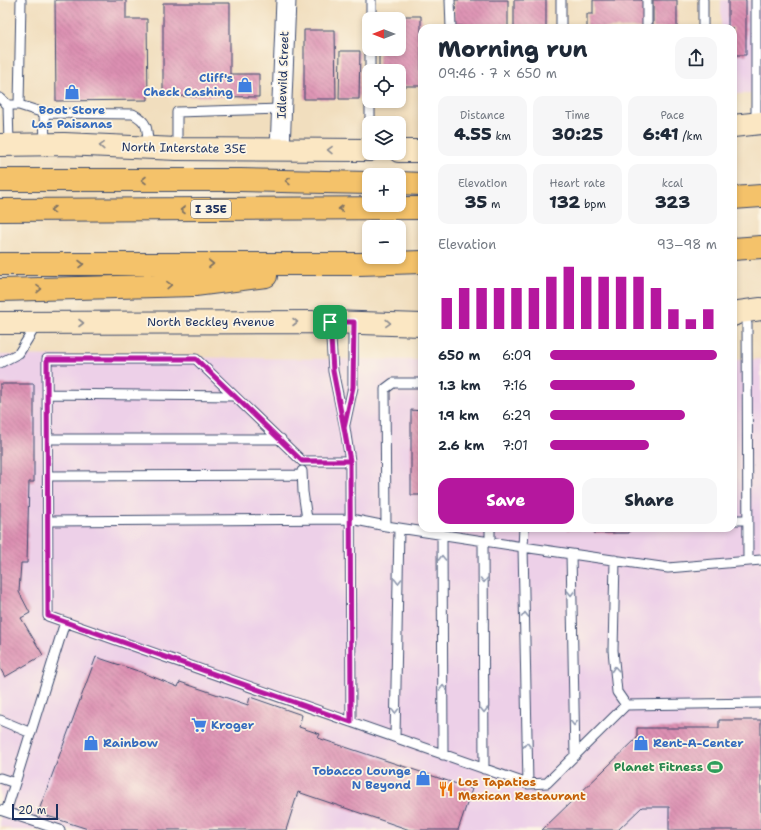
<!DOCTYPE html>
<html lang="en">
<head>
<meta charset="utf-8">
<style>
  body { margin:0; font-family:"Shantell Sans",sans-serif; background:#f6f6f7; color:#1f2937; height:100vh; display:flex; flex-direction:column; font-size:15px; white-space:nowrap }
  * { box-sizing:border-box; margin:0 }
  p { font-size:13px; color:#747a83 }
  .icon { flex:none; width:22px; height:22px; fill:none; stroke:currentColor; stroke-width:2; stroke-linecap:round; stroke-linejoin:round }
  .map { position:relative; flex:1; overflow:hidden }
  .sheet { position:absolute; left:418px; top:24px; width:319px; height:508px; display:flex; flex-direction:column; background:#fff; border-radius:12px; box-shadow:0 2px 6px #0003 }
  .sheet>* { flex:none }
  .needle { width:26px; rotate:270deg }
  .tools { position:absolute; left:362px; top:12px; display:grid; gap:8px }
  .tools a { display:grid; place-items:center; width:44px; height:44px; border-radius:8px; background:#fff; box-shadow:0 2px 6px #0003; font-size:20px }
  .scale { position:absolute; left:12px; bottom:10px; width:46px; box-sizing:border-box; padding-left:4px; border:2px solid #1b2f5e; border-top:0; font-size:11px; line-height:14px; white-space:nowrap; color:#1b2f5e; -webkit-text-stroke:3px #fcf5e5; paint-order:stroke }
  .pin { position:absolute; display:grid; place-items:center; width:34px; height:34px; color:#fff; margin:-17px; border-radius:8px; box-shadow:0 2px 6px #0006 }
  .round { display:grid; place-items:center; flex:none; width:42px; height:42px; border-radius:12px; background:#f6f6f7 }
  .summary { display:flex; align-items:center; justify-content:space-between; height:68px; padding:0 20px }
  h1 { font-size:22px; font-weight:800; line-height:30px }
  .figures { display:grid; grid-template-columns:repeat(3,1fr); gap:6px; height:68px; padding:4px 20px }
  .figures div { display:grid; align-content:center; border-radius:10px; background:#f6f6f7; text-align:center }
  .figures b { font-size:17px; font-weight:800 }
  .figures small { font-size:11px; font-weight:400 }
  .figures p { font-size:11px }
  .chart { height:112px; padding:8px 20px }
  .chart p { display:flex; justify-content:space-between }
  .chart svg { width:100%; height:72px; margin-top:4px; stroke:#b5179e; stroke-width:6 }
  .primary-button { display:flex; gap:8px; margin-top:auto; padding:8px 20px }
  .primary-button a { flex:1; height:46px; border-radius:12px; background:#b5179e; color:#fff; font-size:16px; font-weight:800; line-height:46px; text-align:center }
  .primary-button a+a { background:#f6f6f7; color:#1f2937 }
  ul { padding:0 20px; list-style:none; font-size:13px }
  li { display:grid; grid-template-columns:64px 48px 1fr; align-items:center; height:30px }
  li i { height:10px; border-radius:5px; background:#b5179e }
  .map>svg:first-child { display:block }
  .built { fill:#edd0e8 }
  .building { fill:url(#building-back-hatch) }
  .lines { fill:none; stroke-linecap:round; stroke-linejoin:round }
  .service-casing { stroke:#3b496c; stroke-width:11 }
  .minor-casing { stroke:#3b496c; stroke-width:21 }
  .secondary-casing { stroke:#3b496c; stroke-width:24 }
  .motorway-casing { stroke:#3b496c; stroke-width:24 }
  .service { stroke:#fff; stroke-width:9 }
  .minor { stroke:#fff; stroke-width:19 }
  .secondary { stroke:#fbe7c3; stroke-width:22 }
  .motorway { stroke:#f4c26a; stroke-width:22 }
  .oneway { stroke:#8b8b90 }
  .oneway2 { stroke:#7d7163 }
  .oneway3 { stroke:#8d97ae }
  .route-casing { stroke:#fff; stroke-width:8 }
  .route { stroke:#b5179e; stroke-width:5 }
  .labels { text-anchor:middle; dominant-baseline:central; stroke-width:3.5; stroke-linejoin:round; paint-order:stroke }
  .shield { fill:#fcf5e5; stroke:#5e6a86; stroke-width:1 }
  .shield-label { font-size:11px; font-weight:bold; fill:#1b2f5e }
  .street-label { font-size:12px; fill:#1b2f5e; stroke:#fcf5e5 }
  .shop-label { font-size:12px; font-weight:bold; fill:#366cbe; stroke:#fcf5e5; text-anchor:start }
  .leisure-label { font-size:12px; font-weight:bold; fill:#27864d; stroke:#fcf5e5; text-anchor:end }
  .food-label { font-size:12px; font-weight:bold; fill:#c56008; stroke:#fcf5e5; text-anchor:start }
</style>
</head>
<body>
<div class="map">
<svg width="761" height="830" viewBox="0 0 761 830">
  <defs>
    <pattern id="building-back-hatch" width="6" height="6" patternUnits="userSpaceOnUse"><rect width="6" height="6" fill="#dd90b2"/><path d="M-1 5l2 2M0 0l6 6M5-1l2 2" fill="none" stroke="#b27694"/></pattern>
  </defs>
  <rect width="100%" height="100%" fill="#fcf5e5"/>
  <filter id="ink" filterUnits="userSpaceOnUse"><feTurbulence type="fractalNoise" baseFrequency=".025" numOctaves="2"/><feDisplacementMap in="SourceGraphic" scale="8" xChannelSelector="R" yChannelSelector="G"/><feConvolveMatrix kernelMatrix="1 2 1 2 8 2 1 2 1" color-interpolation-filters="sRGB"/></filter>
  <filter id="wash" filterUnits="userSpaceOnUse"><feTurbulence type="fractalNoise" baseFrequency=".012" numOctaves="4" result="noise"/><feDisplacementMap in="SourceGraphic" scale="16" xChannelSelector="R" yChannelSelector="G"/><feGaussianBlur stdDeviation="0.9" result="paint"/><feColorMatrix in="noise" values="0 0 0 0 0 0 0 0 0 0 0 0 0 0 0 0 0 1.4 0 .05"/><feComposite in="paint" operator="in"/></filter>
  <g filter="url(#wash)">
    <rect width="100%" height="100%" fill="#f1debe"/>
    <path class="built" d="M721,0H761V94H733V28H721Z
      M0,355L422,360V528H733V360L761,359V830H12L0,826Z"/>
    <g id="blocks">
      <path class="building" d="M55,0H126V19H147L148,100L56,101Z
        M454,0H508V28H462V26H454Z
        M514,0H546V28H514Z
        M593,0H644V28H587V14H593Z
        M653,0H677V28H653Z
        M728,0H746V55H733V28H728Z
        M163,3H230V74H259V97L163,96Z
        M379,16H421V86H399V71H379V49H399V19H379Z
        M304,30H335L336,99H304Z
        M340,51H360L359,99H339Z
        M0,384H34V482H29L27,563H21L19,592L30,613L21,618L43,655L5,677L0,668Z
        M411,410L422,411V495H411Z
        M567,528H629V533H594V530H567Z
        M96,657L141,672L178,687L180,682L248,705L250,697L302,715L299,727L320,734L318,738L472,789L458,830H410L298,792L286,830H91L38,813Z
        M719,720H761V830H669V807H642L618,830H542L637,738V728H719Z"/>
    </g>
  </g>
  <g filter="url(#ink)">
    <use href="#blocks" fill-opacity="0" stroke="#3b496c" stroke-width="1"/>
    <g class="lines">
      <defs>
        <path id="service" d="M450,0L451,28
          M561,0V28
          M703,0V28
          M371,19V0
          M647,28V0
          M370,71V49
          M0,98L8,105L9,145
          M8,105H19L44,113L133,114C150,123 147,131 148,148
          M19,105L21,0
          M44,113L45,144
          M370,123V101
          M756,123V0
          M177,149V112L281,109
          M330,322L333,371L345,428L350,461L351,722
          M747,324L748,561
          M0,363L19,353L37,324
          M422,383H393L385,389L386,526L523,547L528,784
          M47,394L234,396
          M345,424L353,387V322
          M48,439H281
          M350,461H302L196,359H47L48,616L528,784L547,783L626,705L761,703
          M302,471L303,492L307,519
          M48,476L302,475
          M733,520H748
          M48,521L351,519L386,526
          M490,528V542
          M524,528L523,547L668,568L761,560
          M442,534L443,755
          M483,541L484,769
          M571,554L575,756
          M615,560L613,650L617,692L626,705
          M0,720L31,733
          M395,737L399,528
          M0,778L15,783
          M0,810L60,830
          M6,812L65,622"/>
        <path id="minor" d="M280,149L286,0"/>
        <path id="secondary" d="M733,126L761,123
          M0,145L64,144L177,149L369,150
          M399,151H422
          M733,315L739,312L761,309
          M0,323L330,322L422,325"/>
        <path id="motorway" d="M0,180H240L369,183
          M399,183L422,184
          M733,198L761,196
          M0,210L422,208
          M733,249L761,247
          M0,264H359L422,262
          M0,290L195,285L266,276"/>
      </defs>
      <use href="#service" class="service-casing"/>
      <use href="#minor" class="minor-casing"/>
      <use href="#secondary" class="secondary-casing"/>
      <use href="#motorway" class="motorway-casing"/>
      <use href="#service" class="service"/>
      <use href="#minor" class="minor"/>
      <use href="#secondary" class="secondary"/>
      <use href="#motorway" class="motorway"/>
    </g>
    <defs><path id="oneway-chevron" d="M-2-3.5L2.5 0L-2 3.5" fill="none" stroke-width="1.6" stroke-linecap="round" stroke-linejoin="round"/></defs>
    <g class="oneway">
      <use href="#oneway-chevron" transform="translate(102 146) rotate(-177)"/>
      <use href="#oneway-chevron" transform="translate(330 150) rotate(-179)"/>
      <use href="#oneway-chevron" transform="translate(295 322)"/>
      <use href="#oneway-chevron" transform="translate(81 323)"/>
      <use href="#oneway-chevron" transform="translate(388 323) rotate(2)"/>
    </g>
    <g class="oneway2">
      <use href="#oneway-chevron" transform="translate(144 180) rotate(180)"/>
      <use href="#oneway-chevron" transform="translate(288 181) rotate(-179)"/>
      <use href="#oneway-chevron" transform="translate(341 209) rotate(180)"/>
      <use href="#oneway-chevron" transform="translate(53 210) rotate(180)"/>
      <use href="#oneway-chevron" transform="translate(183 210) rotate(180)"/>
      <use href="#oneway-chevron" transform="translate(81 264)"/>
      <use href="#oneway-chevron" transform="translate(211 264)"/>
      <use href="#oneway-chevron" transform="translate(169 285) rotate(-2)"/>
      <use href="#oneway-chevron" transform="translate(39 289) rotate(-1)"/>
    </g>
    <g class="oneway3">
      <use href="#oneway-chevron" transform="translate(442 558) rotate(-91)"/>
      <use href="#oneway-chevron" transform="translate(484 580) rotate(90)"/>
      <use href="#oneway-chevron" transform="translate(398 581) rotate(91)"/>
      <use href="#oneway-chevron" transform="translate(571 593) rotate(89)"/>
      <use href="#oneway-chevron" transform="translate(525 615) rotate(-91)"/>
      <use href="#oneway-chevron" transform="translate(615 669) rotate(-95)"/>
      <use href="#oneway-chevron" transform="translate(443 688) rotate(-90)"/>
      <use href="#oneway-chevron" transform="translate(484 710) rotate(90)"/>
      <use href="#oneway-chevron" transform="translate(395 711) rotate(91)"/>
      <use href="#oneway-chevron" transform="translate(574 723) rotate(89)"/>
      <use href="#oneway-chevron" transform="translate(527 745) rotate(-91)"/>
    </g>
  </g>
  <g class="lines" filter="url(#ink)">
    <defs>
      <path id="route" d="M330,322L333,371L344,428L350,461H302L196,359H47L48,616L351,722L350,461L344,428L353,387L354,322H330"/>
    </defs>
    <use href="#route" class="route-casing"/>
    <use href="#route" class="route"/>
  </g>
  <defs>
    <symbol id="shop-bare" viewBox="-9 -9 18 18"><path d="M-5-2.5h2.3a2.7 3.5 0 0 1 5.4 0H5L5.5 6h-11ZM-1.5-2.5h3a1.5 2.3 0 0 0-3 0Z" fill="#3f7fe0" stroke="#fcf5e5" stroke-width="2.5" paint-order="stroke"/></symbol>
    <symbol id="supermarket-bare" viewBox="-9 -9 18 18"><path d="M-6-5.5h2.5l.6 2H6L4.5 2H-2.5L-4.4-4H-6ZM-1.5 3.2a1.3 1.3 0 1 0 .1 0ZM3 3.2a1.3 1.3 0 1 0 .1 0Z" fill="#3f7fe0" stroke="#fcf5e5" stroke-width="2.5" paint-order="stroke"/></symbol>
    <symbol id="stadium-bare" viewBox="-9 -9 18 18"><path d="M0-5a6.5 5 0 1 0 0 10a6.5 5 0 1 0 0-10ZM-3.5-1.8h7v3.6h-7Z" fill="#2e9e5b" stroke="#fcf5e5" stroke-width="2.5" paint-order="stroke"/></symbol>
    <symbol id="restaurant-bare" viewBox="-9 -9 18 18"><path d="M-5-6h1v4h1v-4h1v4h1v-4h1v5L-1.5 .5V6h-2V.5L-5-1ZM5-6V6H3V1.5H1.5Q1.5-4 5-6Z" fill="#e8710a" stroke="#fcf5e5" stroke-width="2.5" paint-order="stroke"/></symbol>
  </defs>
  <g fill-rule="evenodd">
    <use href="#shop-bare" x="234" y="74" width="22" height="22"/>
    <use href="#shop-bare" x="61" y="81" width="22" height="22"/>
    <use href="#supermarket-bare" x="188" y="714" width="22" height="22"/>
    <use href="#shop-bare" x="80" y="732" width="22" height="22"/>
    <use href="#shop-bare" x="630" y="732" width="22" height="22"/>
    <use href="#stadium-bare" x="704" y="756" width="22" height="22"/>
    <use href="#shop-bare" x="412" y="767" width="22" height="22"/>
    <use href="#restaurant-bare" x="435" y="778" width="22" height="22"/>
  </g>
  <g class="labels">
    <rect class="shield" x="191" y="200" width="40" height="18" rx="3"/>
    <g class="shield-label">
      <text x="211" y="209">I 35E</text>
    </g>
    <g class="street-label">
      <text transform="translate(283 75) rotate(-88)">Idlewild Street</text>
      <text transform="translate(184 148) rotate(1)">North Interstate 35E</text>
      <text x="211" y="322">North Beckley Avenue</text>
    </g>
    <g class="shop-label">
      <text x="233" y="78" text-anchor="end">Cliff's<tspan x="233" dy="14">Check Cashing</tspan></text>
      <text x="72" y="110" text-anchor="middle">Boot Store<tspan x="72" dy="14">Las Paisanas</tspan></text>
      <text x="211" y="725">Kroger</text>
      <text x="103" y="743">Rainbow</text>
      <text x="653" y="743">Rent-A-Center</text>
      <text x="411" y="771" text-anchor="end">Tobacco Lounge<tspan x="411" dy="14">N Beyond</tspan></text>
    </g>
    <g class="leisure-label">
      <text x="703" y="767">Planet Fitness</text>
    </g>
    <g class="food-label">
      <text x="458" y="782">Los Tapatios<tspan x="458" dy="14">Mexican Restaurant</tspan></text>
    </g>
  </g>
</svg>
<div class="tools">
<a><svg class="needle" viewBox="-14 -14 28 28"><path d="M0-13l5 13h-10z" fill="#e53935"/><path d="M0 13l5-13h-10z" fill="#747a83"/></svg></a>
<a><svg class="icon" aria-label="locate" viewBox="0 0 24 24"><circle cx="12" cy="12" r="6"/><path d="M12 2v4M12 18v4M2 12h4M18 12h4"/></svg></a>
<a><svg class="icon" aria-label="layers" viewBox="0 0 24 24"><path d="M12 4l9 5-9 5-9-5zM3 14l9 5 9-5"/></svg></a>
<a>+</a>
<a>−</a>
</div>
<div class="scale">20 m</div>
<div class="pin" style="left:330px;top:322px;background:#1e9e55"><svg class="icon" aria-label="arrive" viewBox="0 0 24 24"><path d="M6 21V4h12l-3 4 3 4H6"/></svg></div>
<section class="sheet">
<div class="summary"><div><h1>Morning run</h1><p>09:46 · 7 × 650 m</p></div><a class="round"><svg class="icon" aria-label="share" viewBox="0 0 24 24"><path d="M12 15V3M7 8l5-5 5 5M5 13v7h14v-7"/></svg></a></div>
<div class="figures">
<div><p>Distance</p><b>4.55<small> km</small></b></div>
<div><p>Time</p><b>30:25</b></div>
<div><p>Pace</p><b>6:41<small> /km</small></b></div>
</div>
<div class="figures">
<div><p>Elevation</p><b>35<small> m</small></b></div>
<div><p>Heart rate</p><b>132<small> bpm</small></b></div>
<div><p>kcal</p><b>323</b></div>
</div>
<div class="chart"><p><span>Elevation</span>93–98 m</p>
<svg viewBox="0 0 160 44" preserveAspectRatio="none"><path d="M5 44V25M15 44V19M25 44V19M35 44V19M45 44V19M55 44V19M65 44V12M75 44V6M85 44V12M95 44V12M105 44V12M115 44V12M125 44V19M135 44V32M145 44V38M155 44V32"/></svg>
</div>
<ul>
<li><b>650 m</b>6:09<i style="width:100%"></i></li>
<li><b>1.3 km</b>7:16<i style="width:51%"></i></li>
<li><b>1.9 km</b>6:29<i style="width:81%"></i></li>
<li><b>2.6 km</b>7:01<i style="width:59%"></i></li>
</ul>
<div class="primary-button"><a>Save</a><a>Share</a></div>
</section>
</div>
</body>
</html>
